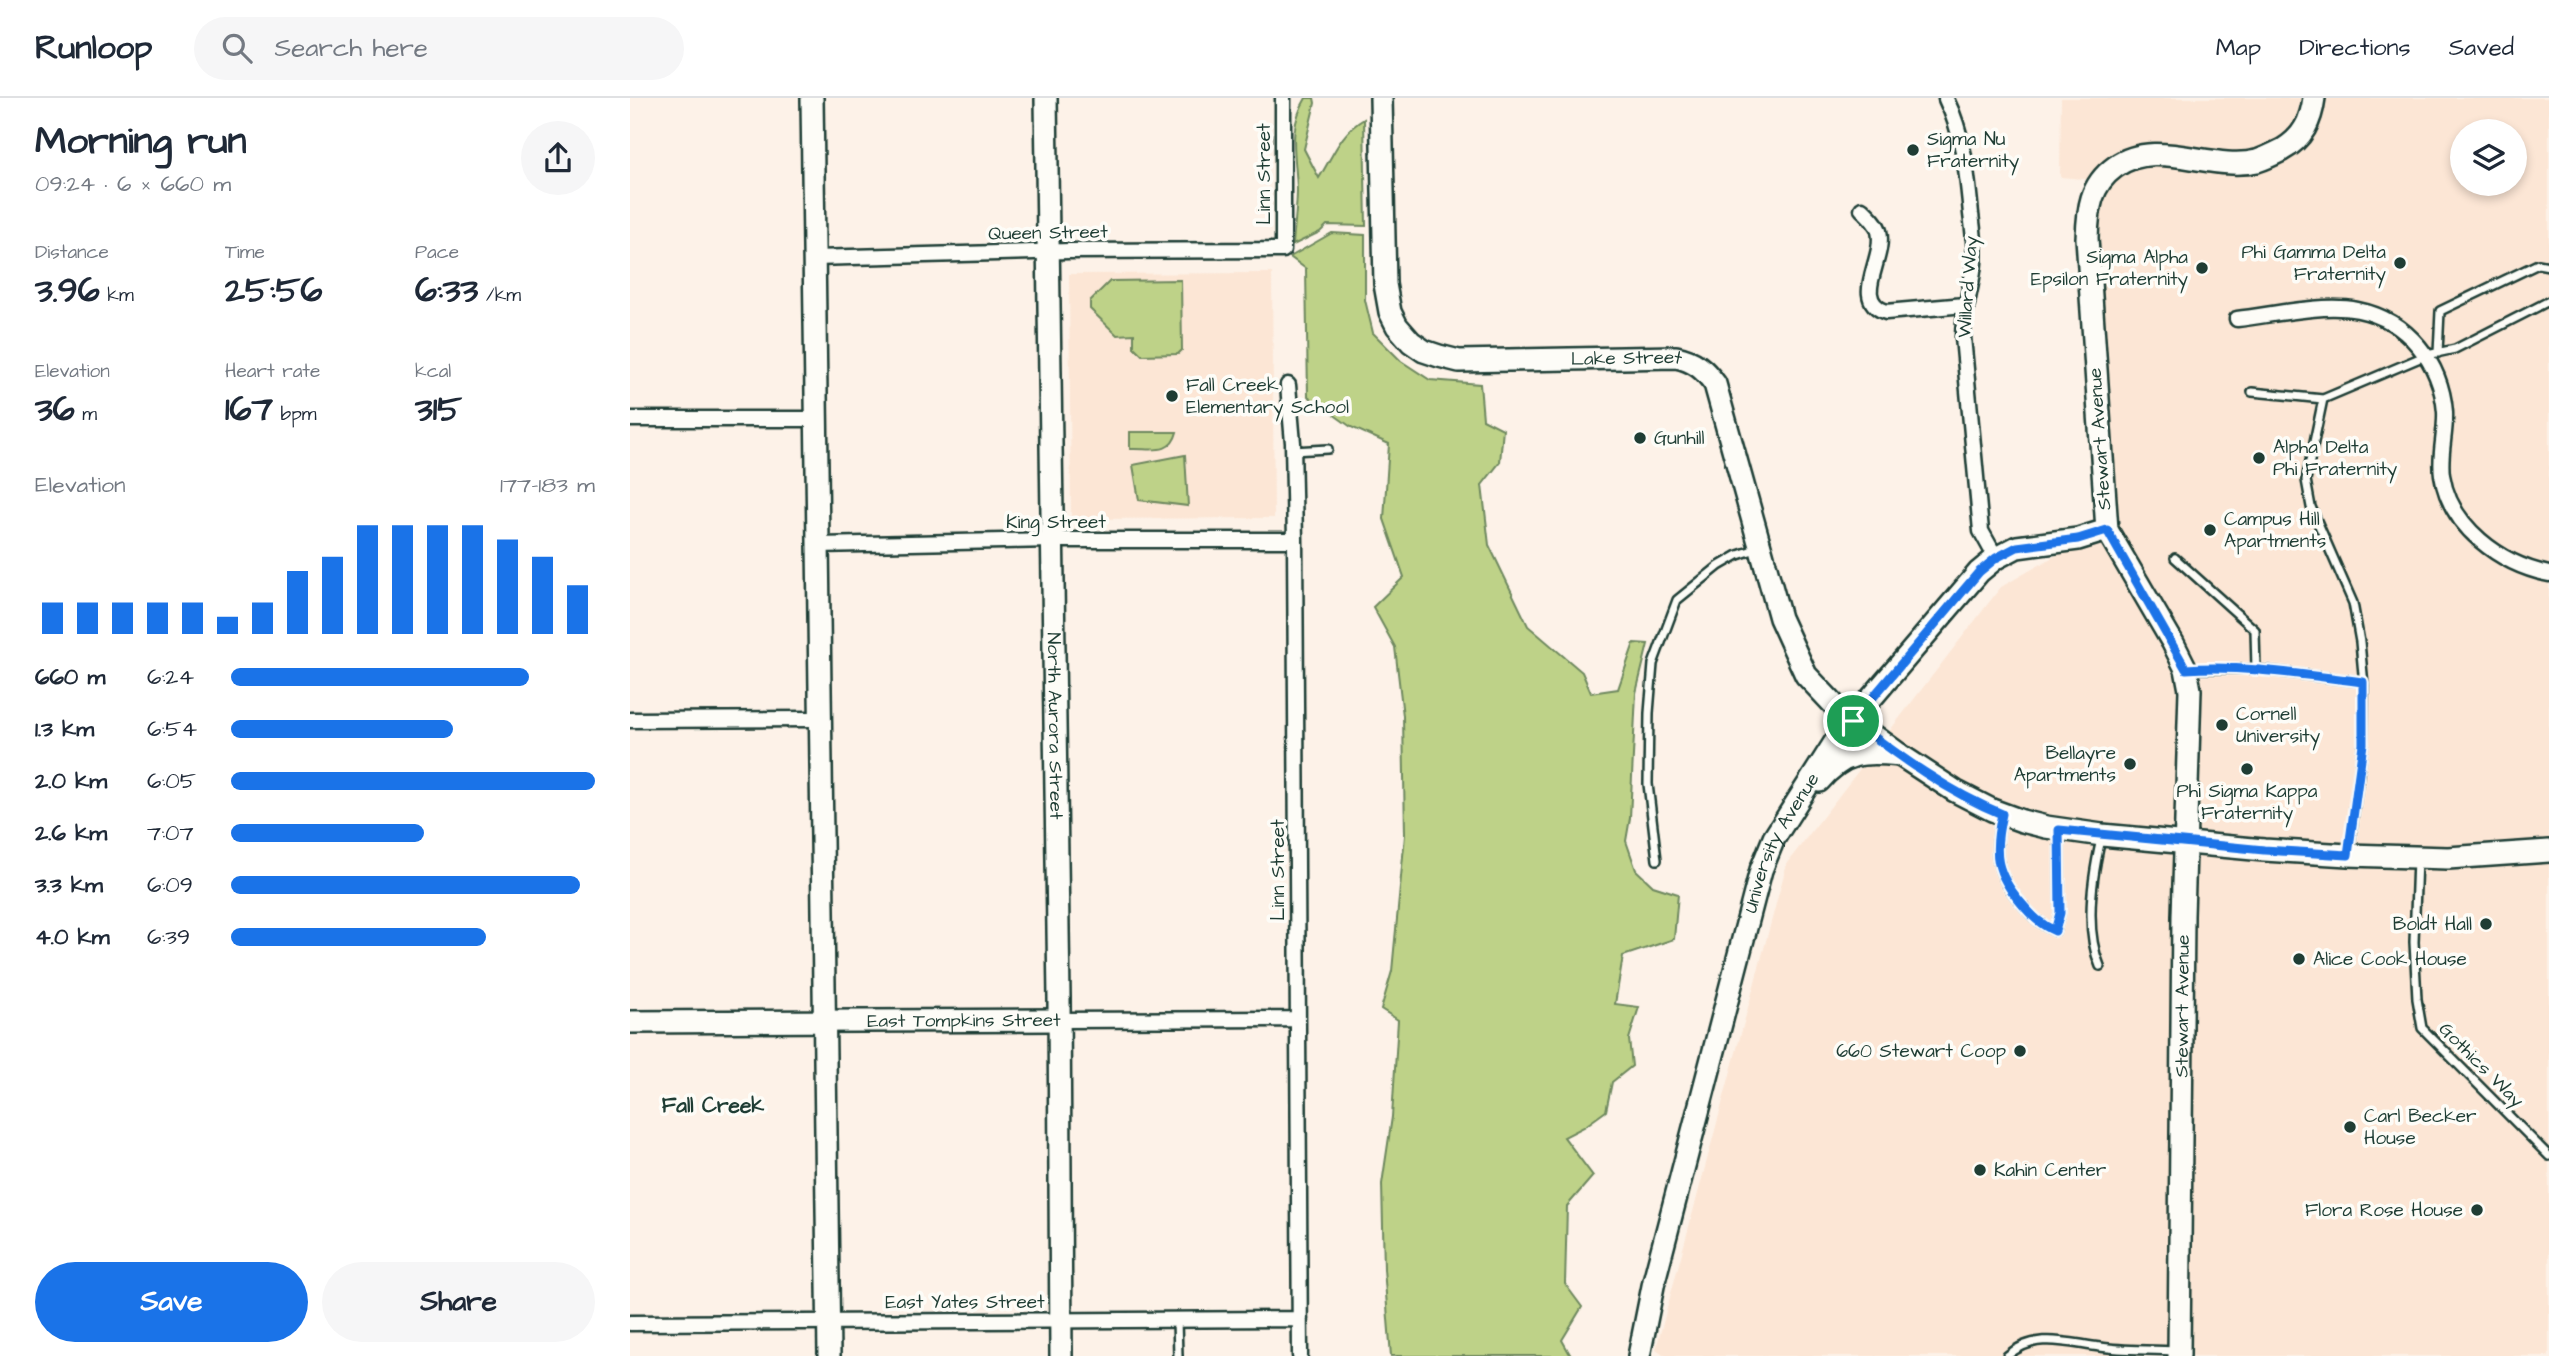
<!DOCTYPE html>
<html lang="en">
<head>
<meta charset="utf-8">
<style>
  body { margin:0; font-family:"Architects Daughter",sans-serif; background:#f6f6f7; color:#1f2937; height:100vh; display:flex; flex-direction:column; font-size:26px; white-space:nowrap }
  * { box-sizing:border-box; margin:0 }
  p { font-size:23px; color:#747a83 }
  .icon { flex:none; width:38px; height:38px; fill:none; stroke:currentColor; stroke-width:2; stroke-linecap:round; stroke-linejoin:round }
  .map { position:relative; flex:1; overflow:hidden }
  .side { display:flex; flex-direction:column; background:#fff; width:630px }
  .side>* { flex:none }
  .fabs { position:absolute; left:1820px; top:21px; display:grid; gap:14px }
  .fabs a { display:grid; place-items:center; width:77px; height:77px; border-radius:50%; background:#fff; box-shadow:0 4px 10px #0003; font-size:35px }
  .pin { position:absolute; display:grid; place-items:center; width:60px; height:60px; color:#fff; margin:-30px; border:4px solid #fff; border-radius:50%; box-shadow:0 2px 7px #0007 }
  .round { display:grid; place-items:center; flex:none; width:74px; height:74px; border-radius:37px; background:#f6f6f7 }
  .head { display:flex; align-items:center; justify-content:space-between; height:119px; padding:0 35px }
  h1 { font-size:38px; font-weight:700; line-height:52px }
  .figures { display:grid; grid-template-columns:repeat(3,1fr); gap:10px; height:119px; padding:7px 35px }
  .figures div { display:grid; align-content:center }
  .figures b { font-size:35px; font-weight:700 }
  .figures small { font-size:19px; font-weight:400 }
  .figures p { font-size:19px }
  .chart { height:196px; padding:14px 35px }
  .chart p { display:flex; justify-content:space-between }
  .chart svg { width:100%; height:126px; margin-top:7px; stroke:#1a73e8; stroke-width:6 }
  .action { display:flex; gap:14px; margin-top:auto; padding:14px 35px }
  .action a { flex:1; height:80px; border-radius:42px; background:#1a73e8; color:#fff; font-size:28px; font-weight:700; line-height:80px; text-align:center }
  .action a+a { background:#f6f6f7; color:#1f2937 }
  ul { padding:0 35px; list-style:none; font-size:23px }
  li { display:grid; grid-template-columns:112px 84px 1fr; align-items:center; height:52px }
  li i { height:18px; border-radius:9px; background:#1a73e8 }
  header { display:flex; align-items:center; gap:42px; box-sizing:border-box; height:98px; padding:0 35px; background:#fff; border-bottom:2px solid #e0e1e3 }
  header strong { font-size:33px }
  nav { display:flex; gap:38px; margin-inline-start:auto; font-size:24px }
  .search { width:490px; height:63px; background:#f6f6f7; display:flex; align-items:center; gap:18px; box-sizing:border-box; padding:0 24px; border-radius:38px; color:#747a83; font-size:26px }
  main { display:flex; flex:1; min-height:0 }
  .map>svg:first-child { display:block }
  .built { fill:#fce6d5; fill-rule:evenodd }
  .green { fill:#bed288; stroke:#6e885e; stroke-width:2 }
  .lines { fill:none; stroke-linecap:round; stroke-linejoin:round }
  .lane-casing { stroke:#1f3d34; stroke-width:12 }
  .street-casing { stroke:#1f3d34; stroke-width:19 }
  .secondary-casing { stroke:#1f3d34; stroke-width:26 }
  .lane { stroke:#fdfcf7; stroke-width:7 }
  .street { stroke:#fdfcf7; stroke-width:14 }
  .secondary { stroke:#fdfcf7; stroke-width:21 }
  .route-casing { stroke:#fff; stroke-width:14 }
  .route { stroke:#1a73e8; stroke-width:9 }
  .poi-dot { fill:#1f3d34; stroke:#fdfcf7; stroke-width:2.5 }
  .labels { text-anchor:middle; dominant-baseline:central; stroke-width:7; stroke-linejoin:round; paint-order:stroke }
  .poi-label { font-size:19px; fill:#1f3d34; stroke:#fdfcf7; text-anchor:start }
  .street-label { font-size:19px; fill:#1f3d34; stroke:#fdfcf7 }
  .neighbourhood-label { font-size:21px; font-weight:bold; fill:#1f3d34; stroke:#fdfcf7 }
</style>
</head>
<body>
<header>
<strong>Runloop</strong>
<div class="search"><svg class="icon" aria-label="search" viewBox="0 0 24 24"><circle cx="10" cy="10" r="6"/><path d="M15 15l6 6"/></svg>Search here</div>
<nav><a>Map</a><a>Directions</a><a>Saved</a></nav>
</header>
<main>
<section class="side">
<div class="head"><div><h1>Morning run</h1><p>09:24 · 6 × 660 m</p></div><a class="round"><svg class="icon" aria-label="share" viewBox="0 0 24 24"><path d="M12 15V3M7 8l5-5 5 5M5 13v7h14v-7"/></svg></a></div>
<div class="figures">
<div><p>Distance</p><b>3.96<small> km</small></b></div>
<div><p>Time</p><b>25:56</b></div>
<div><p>Pace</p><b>6:33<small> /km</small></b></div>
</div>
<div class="figures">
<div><p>Elevation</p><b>36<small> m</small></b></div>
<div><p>Heart rate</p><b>167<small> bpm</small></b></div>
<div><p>kcal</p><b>315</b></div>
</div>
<div class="chart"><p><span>Elevation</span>177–183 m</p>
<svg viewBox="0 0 160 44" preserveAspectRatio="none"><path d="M5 44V33M15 44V33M25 44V33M35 44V33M45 44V33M55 44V38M65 44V33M75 44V22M85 44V17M95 44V6M105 44V6M115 44V6M125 44V6M135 44V11M145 44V17M155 44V27"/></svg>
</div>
<ul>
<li><b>660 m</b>6:24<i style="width:82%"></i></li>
<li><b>1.3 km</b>6:54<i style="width:61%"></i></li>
<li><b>2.0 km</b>6:05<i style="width:100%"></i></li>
<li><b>2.6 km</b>7:07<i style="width:53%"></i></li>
<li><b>3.3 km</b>6:09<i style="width:96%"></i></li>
<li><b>4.0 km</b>6:39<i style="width:70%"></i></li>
</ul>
<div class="action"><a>Save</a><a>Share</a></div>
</section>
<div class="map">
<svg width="1919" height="1258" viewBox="0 0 1919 1258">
  <rect width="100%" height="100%" fill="#fdf2e8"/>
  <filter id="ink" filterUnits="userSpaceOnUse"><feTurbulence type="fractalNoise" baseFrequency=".0143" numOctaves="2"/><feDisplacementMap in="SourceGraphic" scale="14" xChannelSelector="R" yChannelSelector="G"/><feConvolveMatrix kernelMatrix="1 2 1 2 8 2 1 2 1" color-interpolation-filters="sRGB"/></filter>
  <g filter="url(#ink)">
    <path class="built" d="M1431,0H1919V1258H1036L1026,1251L1157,765L1371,489L1472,431L1465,82L1430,79ZM1832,33H1885V86H1832Z
      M642,175L644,420L441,421L439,176Z"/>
    <path class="green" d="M676,0H684L685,5L674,51L689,80C703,58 710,35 734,21L736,128L697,127L690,134L663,147C664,129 667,110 667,92C666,57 657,31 676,0Z
      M702,135L735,137V202L743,235L771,263L800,282L850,286L853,321L873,331L870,364L852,387L859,447L898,528L952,574L961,595L988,591L1004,545L1018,546L1006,595L1000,720L996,743L1006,772L1023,788L1048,796L1044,841L993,858L985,906L1009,909L999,941L1002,968L982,984L976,1013L954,1029L934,1039L963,1078L937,1108L935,1186L952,1209L932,1242L941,1258H761L754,1171L752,1086L762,1019L768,922L751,911L762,873L775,737L773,618L765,549L743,509L774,479L754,421L759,346L721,329L678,298L676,171L660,159Z
      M551,182L552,252L548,256L512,257L504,249V236L487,237L460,211V203L480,183Z
      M500,334H547C541,358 521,350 500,351Z
      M555,357L558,408L509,402L503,367Z"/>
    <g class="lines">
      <defs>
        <path id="lane" d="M1808,255L1810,213L1908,166L1919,168
          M1622,294L1693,301
          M663,353L698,351
          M1545,460L1625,532L1626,571H1560
          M1626,571L1733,584
          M1372,717C1363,755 1365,775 1391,805C1402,818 1409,826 1425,833L1430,815L1429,735
          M1719,753L1733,646L1734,587L1730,544L1723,505L1681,409L1676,382L1693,301L1797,257L1825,251L1919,203
          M1787,760L1784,844L1787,901L1792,930L1919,1058
          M1027,762L1018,686L1019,615L1023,566L1047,502L1089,468L1108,457L1129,450
          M1470,868C1454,831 1462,780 1471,741
          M547,1222L548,1258
          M1377,1258C1405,1233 1437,1245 1470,1249C1495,1253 1521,1251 1546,1253"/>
        <path id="street" d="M1316,1C1334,38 1337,75 1341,116C1343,132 1346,149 1344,165C1342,190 1333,213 1333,239L1351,433L1366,460
          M1232,111C1238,117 1247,125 1249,133C1256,161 1220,201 1256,214L1335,207
          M184,160L439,153L653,152V0
          M1607,221C1643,217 1692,205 1728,212C1778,222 1811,265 1815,314C1816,335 1809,356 1812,377C1820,429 1870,466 1919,476
          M658,287L663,345L665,442L670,1258
          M0,321H186
          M188,447L422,442H665
          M0,622L190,621
          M429,922L668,921
          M0,1225L670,1221"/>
        <g id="secondary">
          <path d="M182,0L199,1258"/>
          <path id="s1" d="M416,0L429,900L431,1258"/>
          <path id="s2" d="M751,0L755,186L760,214L767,228L781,244L794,253L809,258L829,263L1046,259C1065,263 1074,271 1085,286L1150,520L1176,577L1209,612L1270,657L1325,693L1362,712L1392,723L1416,729L1472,737L1634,752L1718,757L1818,760L1919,753"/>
          <path d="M1189,683C1215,653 1232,654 1270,657"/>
          <path id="s3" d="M0,924L429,922"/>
          <path id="s4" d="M1009,1258L1024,1183L1131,772L1144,740L1209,638L1349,474L1366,460L1387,449L1448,441L1477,432"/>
          <path id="s5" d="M1549,1258L1553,818L1560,592L1556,571L1543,545L1477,432L1457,140C1458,111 1460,87 1485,69C1526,39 1581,74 1627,63C1636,60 1644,56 1652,52C1673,40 1681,23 1684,0"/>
        </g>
      </defs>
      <use href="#lane" class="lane-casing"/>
      <use href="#street" class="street-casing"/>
      <use href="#secondary" class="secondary-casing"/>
      <use href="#lane" class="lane"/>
      <use href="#street" class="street"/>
      <use href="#secondary" class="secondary"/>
    </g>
  </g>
  <g class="lines" filter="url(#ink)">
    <defs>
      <path id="route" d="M1477,432L1556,571C1616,567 1674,577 1733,584V646L1718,757L1634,752L1429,732L1430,815L1425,833C1410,826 1403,819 1392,806C1365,775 1363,756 1372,716C1318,694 1269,658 1223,623L1349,474L1366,460L1387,449L1448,441Z"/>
    </defs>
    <use href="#route" class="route-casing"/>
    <use href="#route" class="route"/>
  </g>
  <g class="poi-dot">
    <circle cx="1283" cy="52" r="7"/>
    <circle cx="1770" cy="165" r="7"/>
    <circle cx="1572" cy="170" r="7"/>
    <circle cx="542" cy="298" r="7"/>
    <circle cx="1010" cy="340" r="7"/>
    <circle cx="1629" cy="360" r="7"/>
    <circle cx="1580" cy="432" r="7"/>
    <circle cx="1592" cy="627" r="7"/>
    <circle cx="1500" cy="666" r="7"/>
    <circle cx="1617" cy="671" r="7"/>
    <circle cx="1856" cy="826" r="7"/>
    <circle cx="1669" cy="861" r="7"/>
    <circle cx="1390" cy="953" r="7"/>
    <circle cx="1720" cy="1029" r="7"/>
    <circle cx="1350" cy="1072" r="7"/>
    <circle cx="1847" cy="1112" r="7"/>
  </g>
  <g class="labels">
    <g class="poi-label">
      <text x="1297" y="41">Sigma Nu<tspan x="1297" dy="22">Fraternity</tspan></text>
      <text x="1756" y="154" text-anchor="end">Phi Gamma Delta<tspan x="1756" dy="22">Fraternity</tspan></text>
      <text x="1558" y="159" text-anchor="end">Sigma Alpha<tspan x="1558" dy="22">Epsilon Fraternity</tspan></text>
      <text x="556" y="287">Fall Creek<tspan x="556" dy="22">Elementary School</tspan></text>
      <text x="1024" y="340">Gunhill</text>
      <text x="1643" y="349">Alpha Delta<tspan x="1643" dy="22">Phi Fraternity</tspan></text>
      <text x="1594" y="421">Campus Hill<tspan x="1594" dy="22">Apartments</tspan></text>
      <text x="1606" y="616">Cornell<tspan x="1606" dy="22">University</tspan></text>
      <text x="1486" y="655" text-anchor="end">Bellayre<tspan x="1486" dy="22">Apartments</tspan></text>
      <text x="1617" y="693" text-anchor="middle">Phi Sigma Kappa<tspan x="1617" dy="22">Fraternity</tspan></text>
      <text x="1842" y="826" text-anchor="end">Boldt Hall</text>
      <text x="1683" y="861">Alice Cook House</text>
      <text x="1376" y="953" text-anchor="end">660 Stewart Coop</text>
      <text x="1734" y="1018">Carl Becker<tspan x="1734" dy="22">House</tspan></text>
      <text x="1364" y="1072">Kahin Center</text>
      <text x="1833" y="1112" text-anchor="end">Flora Rose House</text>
    </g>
    <g class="street-label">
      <text transform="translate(634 76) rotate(-90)">Linn Street</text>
      <text transform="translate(418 135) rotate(-1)">Queen Street</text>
      <text transform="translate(1338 189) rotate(-86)">Willard Way</text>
      <text stroke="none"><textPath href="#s2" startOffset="471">Lake Street</textPath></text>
      <text transform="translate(1470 341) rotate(-94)">Stewart Avenue</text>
      <text x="426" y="424">King Street</text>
      <text stroke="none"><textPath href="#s1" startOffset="628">North Aurora Street</textPath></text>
      <text stroke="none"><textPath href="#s4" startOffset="534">University Avenue</textPath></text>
      <text transform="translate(648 772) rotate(-90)">Linn Street</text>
      <text stroke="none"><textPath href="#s5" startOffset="350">Stewart Avenue</textPath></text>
      <text stroke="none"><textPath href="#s3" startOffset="334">East Tompkins Street</textPath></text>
      <text transform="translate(1851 967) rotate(45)">Gothics Way</text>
      <text x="335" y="1204">East Yates Street</text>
    </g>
    <g class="neighbourhood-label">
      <text x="83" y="1007">Fall Creek</text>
    </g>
  </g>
</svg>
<div class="fabs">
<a><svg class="icon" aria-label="layers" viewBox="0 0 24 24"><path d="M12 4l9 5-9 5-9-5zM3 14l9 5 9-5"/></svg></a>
</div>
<div class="pin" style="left:1223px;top:623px;background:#1e9e55"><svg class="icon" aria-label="arrive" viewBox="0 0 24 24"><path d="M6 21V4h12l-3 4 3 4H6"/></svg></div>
</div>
</main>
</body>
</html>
